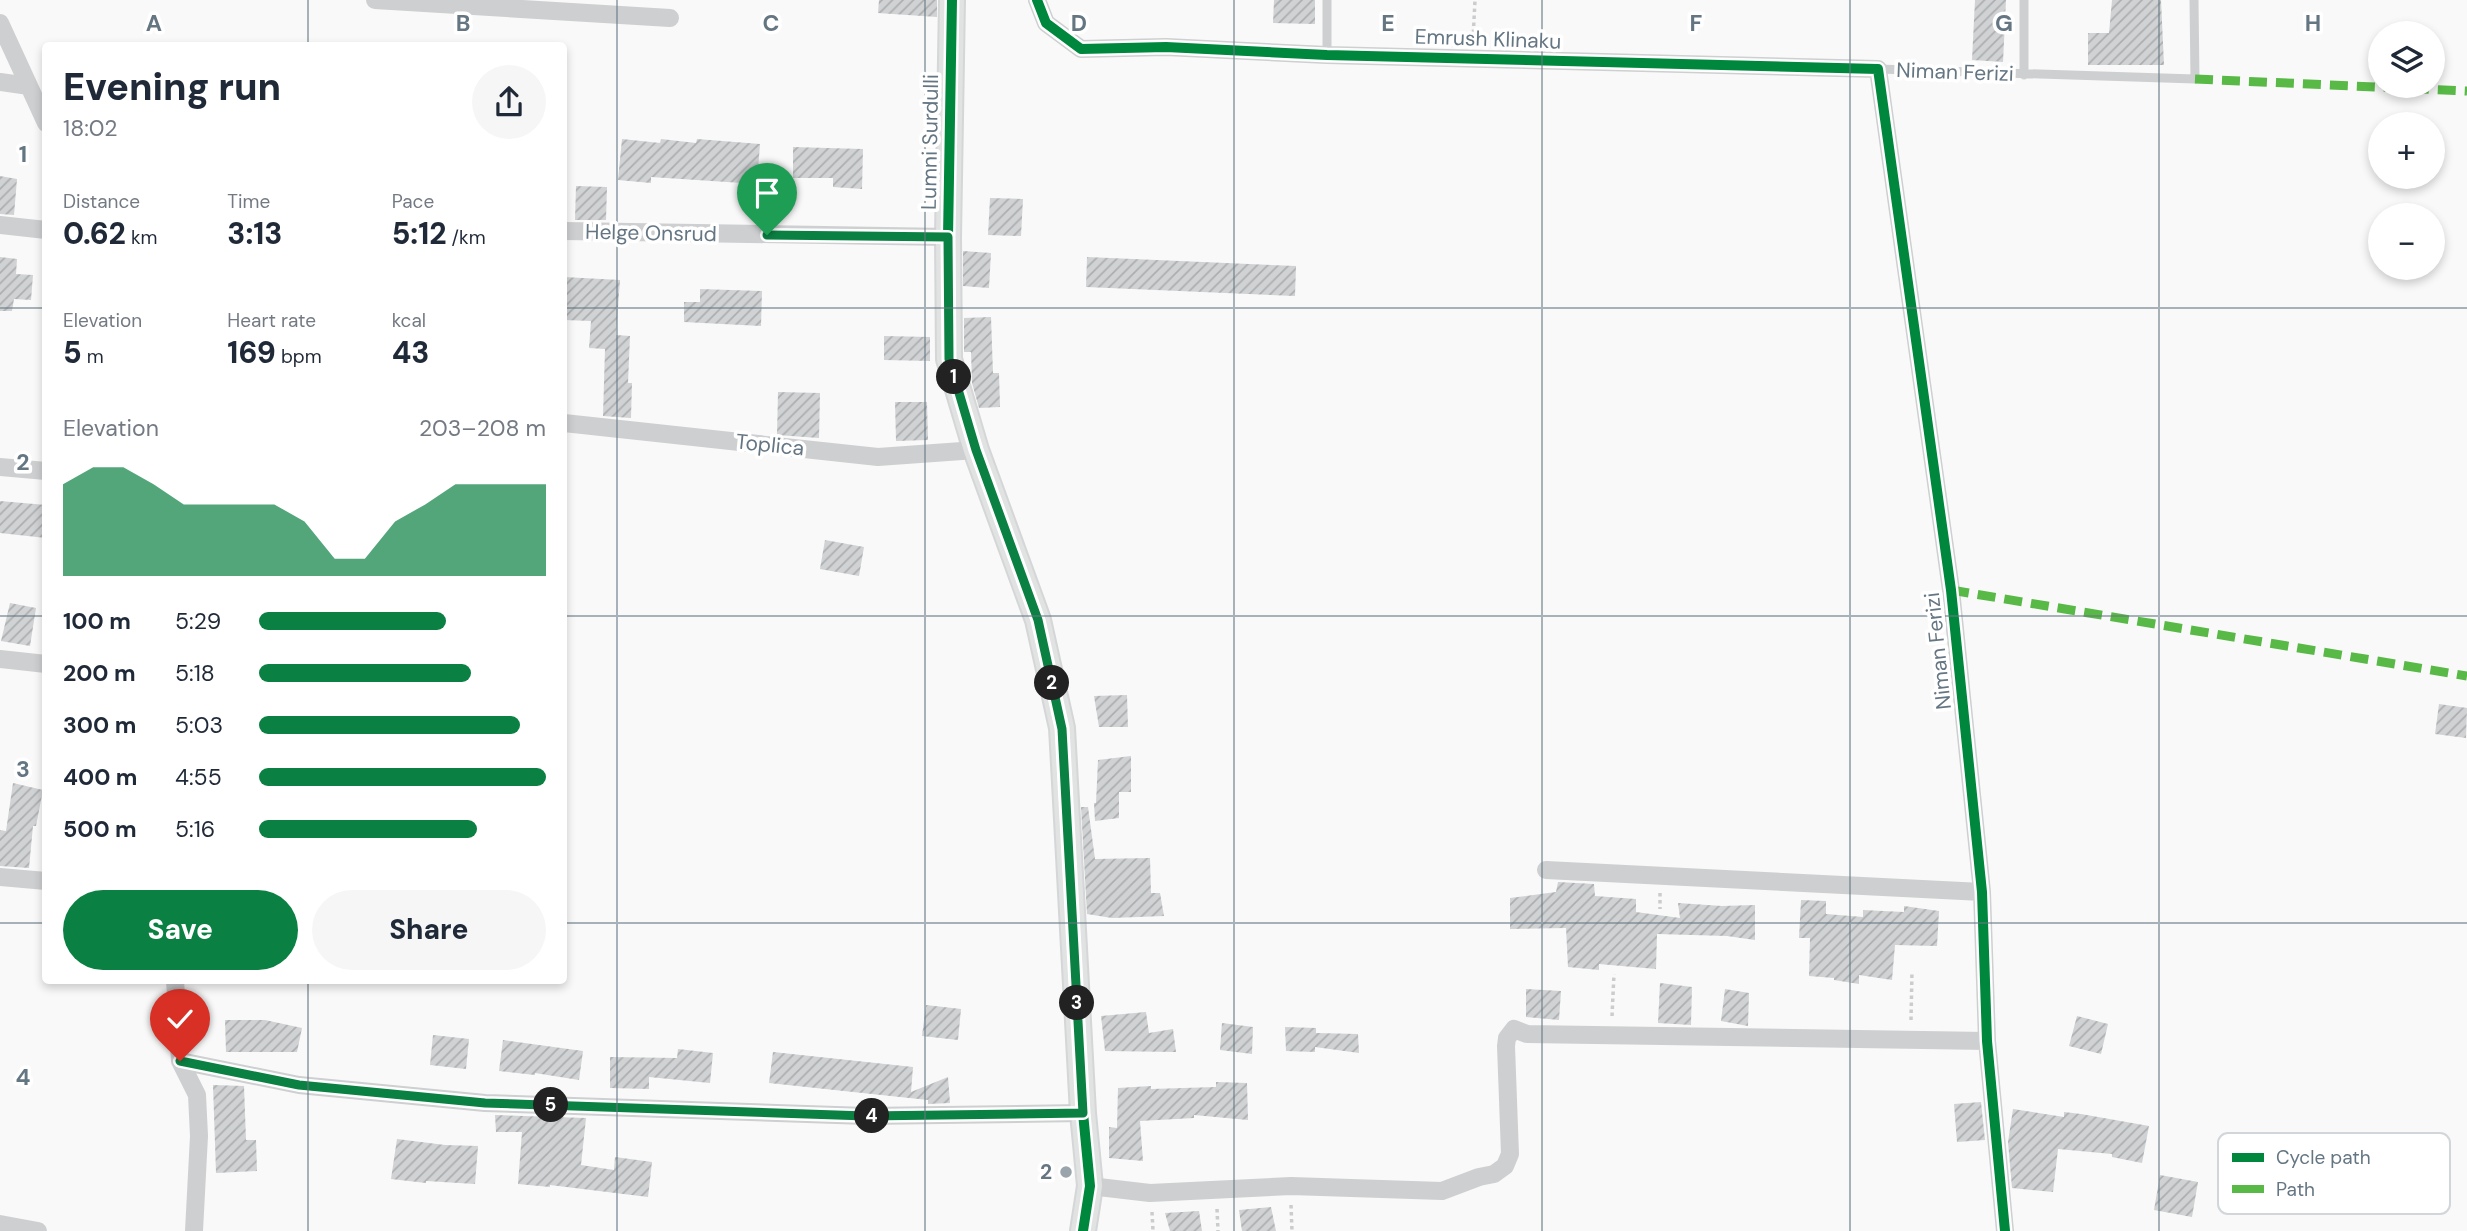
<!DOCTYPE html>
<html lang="en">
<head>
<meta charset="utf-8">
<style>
  body { margin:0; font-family:"DM Sans",sans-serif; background:#f6f6f7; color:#1f2937; height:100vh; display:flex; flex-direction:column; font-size:26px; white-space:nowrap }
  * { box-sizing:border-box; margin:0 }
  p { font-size:23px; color:#747a83 }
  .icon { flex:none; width:38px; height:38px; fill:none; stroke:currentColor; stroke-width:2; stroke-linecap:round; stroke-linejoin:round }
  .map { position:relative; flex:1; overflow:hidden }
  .panel { position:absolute; left:42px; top:42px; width:525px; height:942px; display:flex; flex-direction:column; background:#fff; border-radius:7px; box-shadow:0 4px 10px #0003 }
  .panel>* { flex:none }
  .tools { position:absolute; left:2368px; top:21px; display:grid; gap:14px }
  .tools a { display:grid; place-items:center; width:77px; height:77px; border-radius:50%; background:#fff; box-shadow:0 4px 10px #0003; font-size:35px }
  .pin { position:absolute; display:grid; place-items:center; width:60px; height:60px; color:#fff; margin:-72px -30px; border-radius:50% 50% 50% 0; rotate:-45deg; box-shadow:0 0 7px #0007 }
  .pin .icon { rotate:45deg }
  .km { position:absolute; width:35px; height:35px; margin:-18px; border-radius:50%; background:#222; color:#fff; font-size:19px; line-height:35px; text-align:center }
  .round { display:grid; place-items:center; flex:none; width:74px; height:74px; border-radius:37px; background:#f6f6f7 }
  .overview { display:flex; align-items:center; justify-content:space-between; height:119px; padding:0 21px }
  h1 { font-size:38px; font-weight:800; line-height:52px }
  .stats { display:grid; grid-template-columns:repeat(3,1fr); gap:10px; height:119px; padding:7px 21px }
  .stats div { display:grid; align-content:center }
  .stats b { font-size:30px; font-weight:800 }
  .stats small { font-size:19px; font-weight:400 }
  .stats p { font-size:19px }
  .chart { height:196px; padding:14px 21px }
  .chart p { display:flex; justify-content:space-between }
  .chart svg { width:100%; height:126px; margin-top:7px; fill:#0b8043; opacity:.7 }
  .primary-button { display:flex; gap:14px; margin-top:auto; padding:14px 21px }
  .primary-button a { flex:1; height:80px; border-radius:42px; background:#0b8043; color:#fff; font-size:28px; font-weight:800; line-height:80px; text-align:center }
  .primary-button a+a { background:#f6f6f7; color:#1f2937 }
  ul { padding:0 21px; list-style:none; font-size:23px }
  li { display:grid; grid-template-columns:112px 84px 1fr; align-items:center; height:52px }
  li i { height:18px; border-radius:9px; background:#0b8043 }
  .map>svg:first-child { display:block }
  .building { fill:url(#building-hatch) }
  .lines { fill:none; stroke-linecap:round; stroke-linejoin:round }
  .secondary-casing { stroke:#d5d6d7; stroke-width:28 }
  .path { stroke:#cbcccd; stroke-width:3.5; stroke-dasharray:3.5 3.5; stroke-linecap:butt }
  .lane { stroke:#cecfd0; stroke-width:9 }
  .street { stroke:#cecfd0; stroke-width:18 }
  .secondary { stroke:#e1e2e2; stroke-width:24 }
  .quiet { stroke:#58b947; stroke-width:9; stroke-dasharray:18 9; stroke-linecap:butt }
  .cycleway-casing { stroke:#fff; stroke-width:15 }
  .cycleway { stroke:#00873e; stroke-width:10 }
  .route-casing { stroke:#fff; stroke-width:14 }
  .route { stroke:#0b8043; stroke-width:9 }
  .grid { fill:none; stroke:#657683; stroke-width:2; stroke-opacity:0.55 }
  .poi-dot { fill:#99a4ac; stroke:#fff; stroke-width:2.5 }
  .labels { text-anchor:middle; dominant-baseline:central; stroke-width:7; stroke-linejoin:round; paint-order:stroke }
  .street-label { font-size:21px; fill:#657683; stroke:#fff }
  .poi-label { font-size:21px; font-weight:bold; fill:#657683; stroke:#fff; text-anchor:end }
  .key { fill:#fff; stroke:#d1d6da; stroke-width:2 }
  .key-label { font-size:19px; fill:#657683 }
  .grid-label { font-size:23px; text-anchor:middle; font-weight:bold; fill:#657683; stroke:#fff; stroke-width:7; stroke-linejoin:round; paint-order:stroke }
</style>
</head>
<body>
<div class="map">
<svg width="2467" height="1231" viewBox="0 0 2467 1231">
  <defs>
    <pattern id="building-hatch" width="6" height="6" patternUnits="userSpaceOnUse" patternTransform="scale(1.75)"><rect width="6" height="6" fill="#d0d2d3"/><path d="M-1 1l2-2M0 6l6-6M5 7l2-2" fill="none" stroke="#acafb1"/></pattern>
  </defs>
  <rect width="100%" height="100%" fill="#f9f9f9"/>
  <path class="building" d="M879,0H937V17L878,13Z
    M1274,0H1315V24L1273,23Z
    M1975,0H2006L2003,62L1972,60Z
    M2112,0H2161L2164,65H2088V33H2109Z
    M622,139L660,143L661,139L696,143L697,139L760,144L757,184L651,177V183L618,180Z
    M793,147L863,149L862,189L833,187V178H793Z
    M0,176L17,179L14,215L0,214Z
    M576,186L607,187L606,220H575Z
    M990,198L1023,199L1021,236L988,235Z
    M963,251L991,253L989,288L963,286Z
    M0,257L17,259L16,274L33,275L31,300L14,299L12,311H0Z
    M1087,257L1296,266L1295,296L1086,287Z
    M564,277L620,280L616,335L630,336L628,383H632L631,418L603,416L605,349L589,348L591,321L564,320Z
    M700,289L762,291L761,326L684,322V302H700Z
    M991,317L993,373H999L1000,407L979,408L972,383L971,352H964V318Z
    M884,336L930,337V361L884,360Z
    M778,392L820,393L819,438L777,435Z
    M895,402H927L928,440L896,441Z
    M0,501L46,505V538L0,533Z
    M825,540L864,547L859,576L820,569Z
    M10,603L36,608L30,646L1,641Z
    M1127,695L1128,727H1099L1094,696Z
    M2439,704L2467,708L2466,738L2435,734Z
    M1131,756V792H1119V818L1095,821L1094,803H1096L1098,760Z
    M13,783L43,790L36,826H33L29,868L0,866V830L6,831Z
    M1081,807H1088L1095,859L1150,858L1151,893H1160L1164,916L1112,918L1087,914Z
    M1558,882L1594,884L1595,896L1636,899V912L1680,918L1678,903L1722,906L1755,905V940L1727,936L1657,934L1656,969L1599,964V970L1568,967L1566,928L1510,929V898L1556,892Z
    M1801,900L1826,901V914L1863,917V910L1904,912V906L1939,911L1937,946L1895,945L1892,980L1859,975V984L1834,980V978L1809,976L1810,938H1799Z
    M1660,983L1692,987L1691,1025L1658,1023Z
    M1526,989L1561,991L1559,1020L1526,1017Z
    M1725,989L1749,993L1748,1026L1721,1021Z
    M926,1005L961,1009L958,1040L922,1036Z
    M1146,1012L1149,1033L1173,1029L1176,1052L1105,1051L1101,1016Z
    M2077,1016L2108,1024L2101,1054L2069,1046Z
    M225,1020H265L302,1028L297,1052H226Z
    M1222,1023L1253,1027L1252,1054L1220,1050Z
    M1285,1027L1316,1028V1033L1358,1034L1359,1053L1315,1047V1052L1286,1051Z
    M433,1035L469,1039L466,1069L430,1065Z
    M503,1040L583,1051L579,1080L535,1073V1075L499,1071Z
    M678,1049L713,1053L710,1083L649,1077V1089L610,1088V1057L677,1058Z
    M773,1052L913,1067L911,1092L948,1077L950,1103L928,1104V1100L769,1083Z
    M1216,1082L1247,1083L1248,1120L1194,1115V1118L1140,1121L1143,1161L1109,1158V1127L1117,1128L1118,1088L1151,1086V1089L1216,1087Z
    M213,1085L244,1086L246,1140H256L257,1171L216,1173Z
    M1981,1102L1985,1140L1957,1142L1954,1104Z
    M2013,1109L2064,1117V1112L2081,1114L2149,1126L2142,1163L2112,1157V1154L2058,1149L2053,1192L2012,1188L2008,1142Z
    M495,1115L586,1118L581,1165L614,1170L615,1157L652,1162L648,1197L550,1185V1187L518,1184L522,1132H496Z
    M397,1139L445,1145L478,1146L475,1184L426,1181V1183L391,1179Z
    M2160,1175L2198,1182L2192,1217L2154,1210Z
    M1271,1207L1276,1231H1242L1239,1210Z
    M1199,1211L1202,1231H1170L1165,1213Z"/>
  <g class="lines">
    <defs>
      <path id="secondary" d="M952,0L948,237L949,359L976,450L1038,620L1062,728L1083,1113L1090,1186L1083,1231"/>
    </defs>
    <use href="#secondary" class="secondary-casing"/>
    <path class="path" d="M1473,40L1475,0
      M1660,893V909
      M1612,1016L1614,974
      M1911,1020L1912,971
      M1291,1205L1292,1231
      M1217,1209L1218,1231
      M1152,1212L1153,1231"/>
    <path class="lane" d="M1327,0V55
      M1878,69L2195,79L2194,0
      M2024,75V0"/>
    <path class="street" d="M375,0L670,18
      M1037,0L1046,23L1081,49L1166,47L1327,55L1878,69L1951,590L1982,892L1987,1041L2005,1231
      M0,23L46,123
      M0,82L29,86
      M0,225L46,230
      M564,231L948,237
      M564,423L878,457L976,450
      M0,467L46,471
      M0,659L46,664
      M1546,870L1982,892
      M0,877L46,881
      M175,980L180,1061L197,1095L199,1136L194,1231
      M180,1061L299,1085L485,1103L866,1116L1083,1113
      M1090,1186L1150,1193L1291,1186L1442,1191L1479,1177L1494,1174L1505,1166L1510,1154L1506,1046L1507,1038L1514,1029L1527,1034L1987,1041
      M0,1224L38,1231"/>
    <use href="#secondary" class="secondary"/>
    <path class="quiet" d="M2195,79L2467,91
      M1951,590L2467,676"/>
    <defs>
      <path id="cycleway" d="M952,0L948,237L949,359L976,450L1038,620L1062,728L1083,1113L1090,1186L1083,1231
        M1037,0L1046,23L1081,49L1166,47L1327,55L1878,69L1951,590L1982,892L1987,1041L2005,1231"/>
    </defs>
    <use href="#cycleway" class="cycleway-casing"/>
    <use href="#cycleway" class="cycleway"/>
  </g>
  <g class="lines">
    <defs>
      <path id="route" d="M180,1061L299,1085L485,1103L866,1116L1083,1113L1062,729L1038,620L976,450L949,359L948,237L767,235"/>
    </defs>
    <use href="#route" class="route-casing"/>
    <use href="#route" class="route"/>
  </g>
  <path class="grid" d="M308,0V46M617,0V1231M925,0V1231M1234,0V1231M1542,0V1231M1850,0V1231M2159,0V1231M0,308H46M564,308H2467M0,616H46M564,616H2467M0,923H46M564,923H2467M308,980V1231"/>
  <circle class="poi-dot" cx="1066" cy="1172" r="7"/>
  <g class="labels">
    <g class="street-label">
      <text transform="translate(1488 39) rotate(2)">Emrush Klinaku</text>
      <text transform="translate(1955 72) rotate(2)">Niman Ferizi</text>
      <text transform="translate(930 142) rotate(-89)">Lumni Surdulli</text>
      <text transform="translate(651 233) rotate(1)">Helge Onsrud</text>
      <text transform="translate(770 445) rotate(6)">Toplica</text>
      <text transform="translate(1938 651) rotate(-96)">Niman Ferizi</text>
    </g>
    <g class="poi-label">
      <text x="1052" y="1172">2</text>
    </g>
  </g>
  <rect x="2218" y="1133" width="232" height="81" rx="10" class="key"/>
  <rect x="2232" y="1153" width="32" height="9" fill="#00873e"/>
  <rect x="2232" y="1185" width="32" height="8" fill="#58b947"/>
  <g class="key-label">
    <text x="2276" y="1164">Cycle path</text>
    <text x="2276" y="1196">Path</text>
  </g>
  <g class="grid-label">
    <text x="154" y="31">A</text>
    <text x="463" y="31">B</text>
    <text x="771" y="31">C</text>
    <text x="1079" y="31">D</text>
    <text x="1388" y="31">E</text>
    <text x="1696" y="31">F</text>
    <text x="2004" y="31">G</text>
    <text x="2313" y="31">H</text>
    <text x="23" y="162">1</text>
    <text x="23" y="470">2</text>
    <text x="23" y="777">3</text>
    <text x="23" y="1085">4</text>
  </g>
</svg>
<div class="tools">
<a><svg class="icon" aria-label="layers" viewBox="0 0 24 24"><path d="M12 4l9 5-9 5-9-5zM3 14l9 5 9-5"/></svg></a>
<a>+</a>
<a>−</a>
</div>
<div class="pin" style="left:767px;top:235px;background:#1e9e55"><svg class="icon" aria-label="arrive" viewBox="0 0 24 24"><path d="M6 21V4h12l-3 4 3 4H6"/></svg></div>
<div class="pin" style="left:180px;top:1061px;background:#d93025"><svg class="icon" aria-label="check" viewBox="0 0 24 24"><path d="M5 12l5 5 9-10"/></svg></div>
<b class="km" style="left:954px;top:377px">1</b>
<b class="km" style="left:1052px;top:683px">2</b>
<b class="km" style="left:1077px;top:1003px">3</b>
<b class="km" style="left:872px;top:1116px">4</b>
<b class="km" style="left:551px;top:1105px">5</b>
<section class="panel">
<div class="overview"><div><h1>Evening run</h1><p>18:02</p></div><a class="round"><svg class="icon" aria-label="share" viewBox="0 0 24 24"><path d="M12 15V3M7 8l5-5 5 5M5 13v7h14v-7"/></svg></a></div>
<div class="stats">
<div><p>Distance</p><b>0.62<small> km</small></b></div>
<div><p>Time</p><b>3:13</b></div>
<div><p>Pace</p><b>5:12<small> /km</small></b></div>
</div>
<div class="stats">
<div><p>Elevation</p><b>5<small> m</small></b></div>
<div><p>Heart rate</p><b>169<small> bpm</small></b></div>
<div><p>kcal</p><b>43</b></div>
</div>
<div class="chart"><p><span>Elevation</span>203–208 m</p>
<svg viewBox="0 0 160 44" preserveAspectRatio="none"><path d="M0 44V12L10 6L20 6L30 12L40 19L50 19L60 19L70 19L80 25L90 38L100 38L110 25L120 19L130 12L140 12L150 12L160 12V44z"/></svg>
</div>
<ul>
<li><b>100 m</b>5:29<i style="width:65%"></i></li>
<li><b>200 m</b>5:18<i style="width:74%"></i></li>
<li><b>300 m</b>5:03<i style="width:91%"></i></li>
<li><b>400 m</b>4:55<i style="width:100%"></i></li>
<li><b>500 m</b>5:16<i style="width:76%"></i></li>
</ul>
<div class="primary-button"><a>Save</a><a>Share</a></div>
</section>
</div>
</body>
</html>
